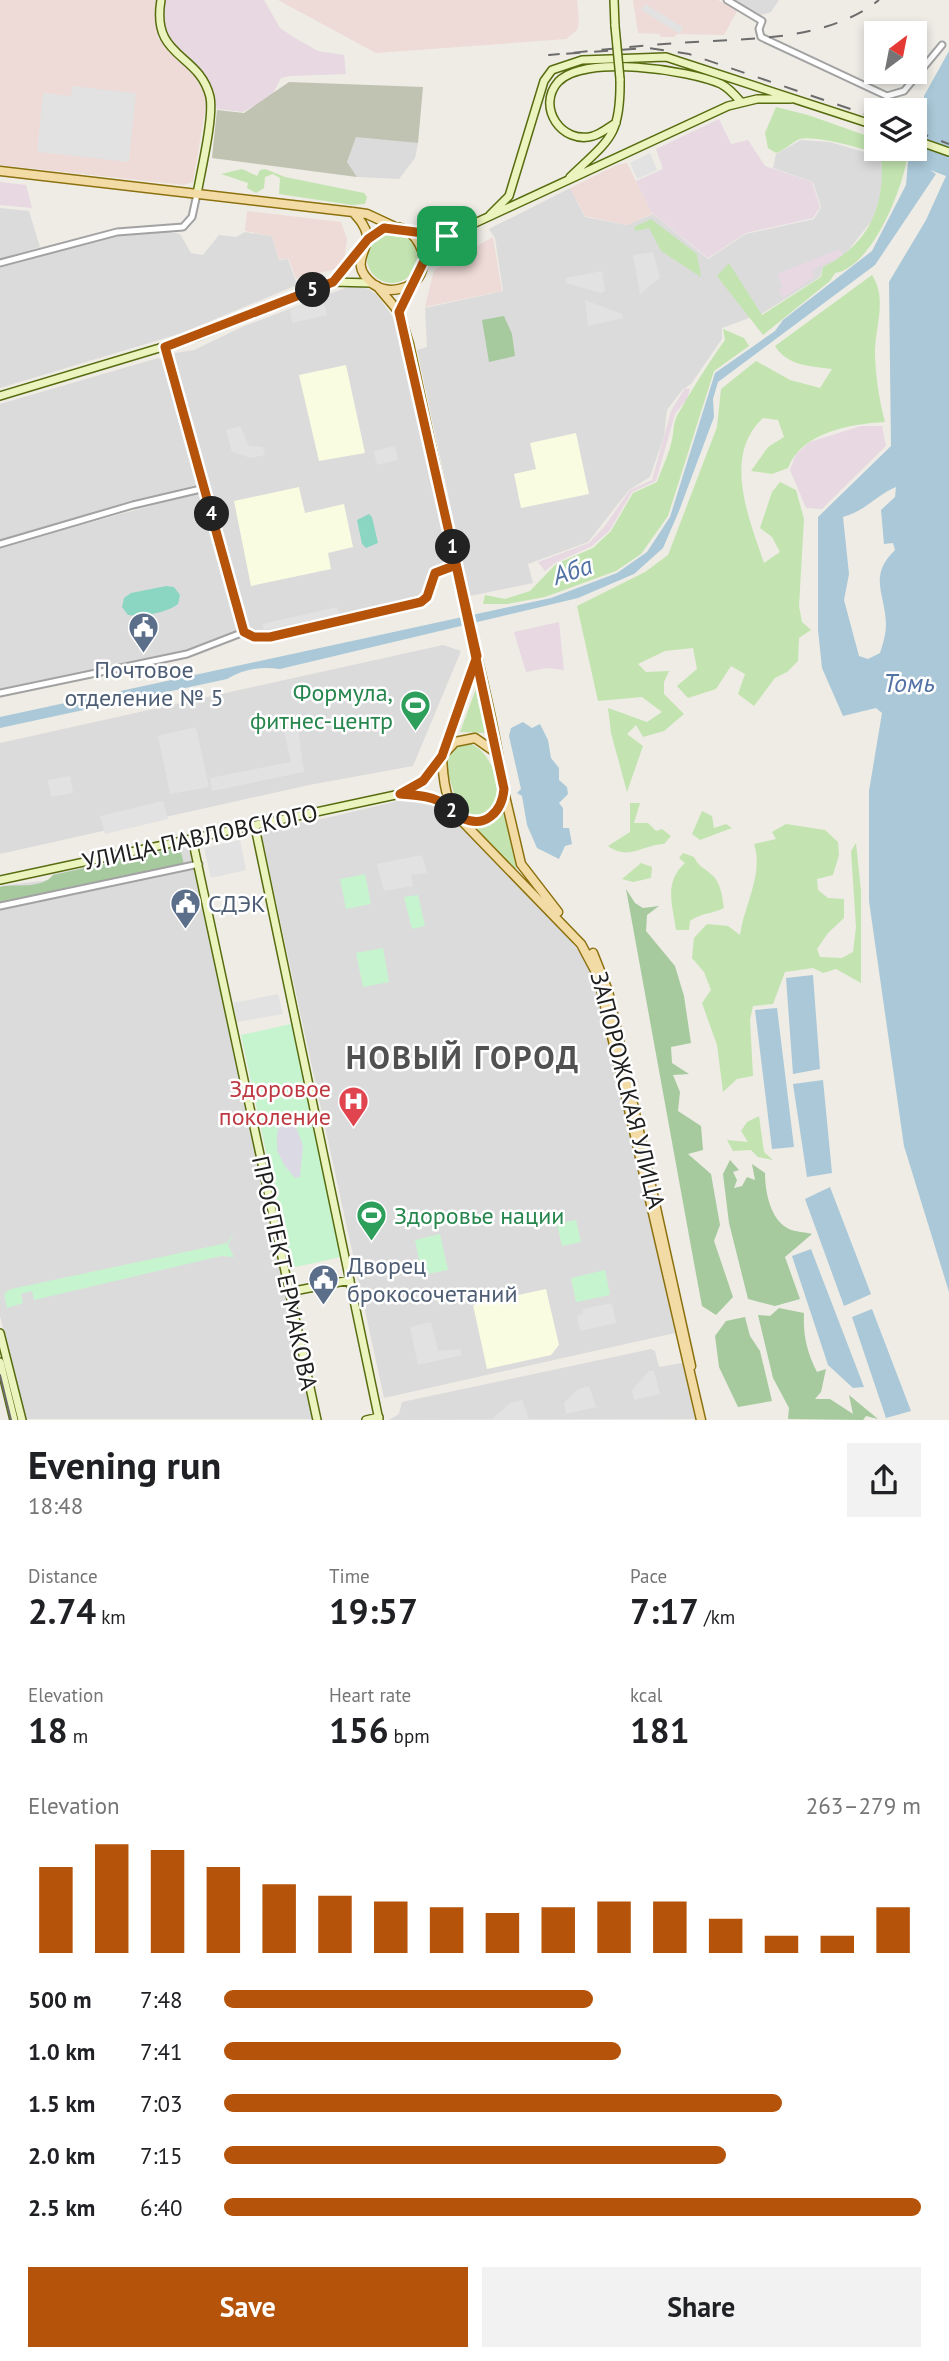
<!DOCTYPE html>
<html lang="en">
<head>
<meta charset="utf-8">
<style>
  body { margin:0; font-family:"PT Sans",sans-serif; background:#f2f2f2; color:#202124; height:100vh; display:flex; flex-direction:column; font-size:26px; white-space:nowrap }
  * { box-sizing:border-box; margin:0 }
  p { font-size:23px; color:#757577 }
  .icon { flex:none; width:38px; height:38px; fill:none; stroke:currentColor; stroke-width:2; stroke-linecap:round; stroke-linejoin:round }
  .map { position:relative; height:1420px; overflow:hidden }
  .drawer { display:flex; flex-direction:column; background:#fff; flex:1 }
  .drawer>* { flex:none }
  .needle { width:46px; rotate:32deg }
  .tools { position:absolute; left:864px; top:21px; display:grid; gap:14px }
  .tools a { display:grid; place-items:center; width:63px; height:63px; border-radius:0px; background:#fff; box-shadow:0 4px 10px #0003; font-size:35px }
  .pin { position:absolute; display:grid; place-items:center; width:60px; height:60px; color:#fff; margin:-30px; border-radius:14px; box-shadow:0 4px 10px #0006 }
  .km { position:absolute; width:35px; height:35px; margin:-18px; border-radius:50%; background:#222; color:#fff; font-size:19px; line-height:35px; text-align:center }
  .round { display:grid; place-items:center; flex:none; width:74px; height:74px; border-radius:0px; background:#f2f2f2 }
  .overview { display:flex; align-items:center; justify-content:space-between; height:119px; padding:0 28px }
  h1 { font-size:38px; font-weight:600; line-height:52px }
  .stats { display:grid; grid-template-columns:repeat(3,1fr); gap:10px; height:119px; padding:7px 28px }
  .stats div { display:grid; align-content:center }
  .stats b { font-size:35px; font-weight:600 }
  .stats small { font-size:19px; font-weight:400 }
  .stats p { font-size:19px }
  .chart { height:196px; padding:14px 28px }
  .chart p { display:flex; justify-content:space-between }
  .chart svg { width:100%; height:126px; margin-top:7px; stroke:#b45309; stroke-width:6 }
  .primary-button { display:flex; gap:14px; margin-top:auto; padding:14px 28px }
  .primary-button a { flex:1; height:80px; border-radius:0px; background:#b45309; color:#fff; font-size:28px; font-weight:600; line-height:80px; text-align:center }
  .primary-button a+a { background:#f2f2f2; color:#202124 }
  ul { padding:0 28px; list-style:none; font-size:23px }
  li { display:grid; grid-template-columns:112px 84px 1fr; align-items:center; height:52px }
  li i { height:18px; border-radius:9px; background:#b45309 }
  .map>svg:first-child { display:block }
  .residential { fill:#dcdbdb }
  .commercial { fill:#eedad6 }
  .industrial { fill:#e7d8e2 }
  .education { fill:#f9fce1 }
  .construction { fill:#c0c2b2 }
  .grass { fill:#c3e4b0 }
  .forest { fill:#a6ca9e }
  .park { fill:#c6f4cf }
  .pitch { fill:#8ad6c2 }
  .parking { fill:#e2e2e2 }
  .plaza { fill:#dbdae4 }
  .water { fill:#aac8d8; fill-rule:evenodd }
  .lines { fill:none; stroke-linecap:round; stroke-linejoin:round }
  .street-casing { stroke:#a2a2a2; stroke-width:9 }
  .secondary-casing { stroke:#576c0f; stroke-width:10 }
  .primary-casing { stroke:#8b700d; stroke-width:11 }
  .street { stroke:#fff; stroke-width:5 }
  .secondary { stroke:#ebf4be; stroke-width:7 }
  .primary { stroke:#f3dba5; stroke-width:8 }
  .tram { stroke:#6c6c6c; stroke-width:2 }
  .rail { stroke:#6c6c6c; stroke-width:2; stroke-dasharray:14 14; stroke-linecap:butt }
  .secondary-bridge-casing { stroke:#576c0f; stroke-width:10; stroke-linecap:butt }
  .secondary-bridge { stroke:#ebf4be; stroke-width:7 }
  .route-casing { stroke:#fff; stroke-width:14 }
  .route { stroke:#b45309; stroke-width:9 }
  .labels { text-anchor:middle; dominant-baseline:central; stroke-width:5; stroke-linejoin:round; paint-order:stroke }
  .service-label { font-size:24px; fill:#4e5e75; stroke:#fff; text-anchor:start }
  .leisure-label { font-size:24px; fill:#27864d; stroke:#fff; text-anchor:end }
  .street-label { font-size:24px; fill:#1e1e1e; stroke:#fff }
  .health-label { font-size:24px; fill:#be3a42; stroke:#fff; text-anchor:end }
  .water-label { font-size:26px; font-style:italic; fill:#5373a5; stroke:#fff }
  .district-label { font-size:32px; font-weight:bold; letter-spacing:2px; fill:#515151; stroke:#fff }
</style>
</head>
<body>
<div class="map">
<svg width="949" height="1420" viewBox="0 0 949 1420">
  <rect width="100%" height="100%" fill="#eeece5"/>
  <path class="residential" d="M734,0H779L771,12L761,15Z
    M356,136L418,143L415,158L399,179L357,177L347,162Z
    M801,140L830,142L881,157L883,188L873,219L843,257L823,267L820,277L763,313L722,328V339L691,384L683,389L667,410L664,436L650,477L629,490L588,542L528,564L533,583L470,596L417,350L427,347L425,308L503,291L495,238L489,229L570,188L585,217L627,225L653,214L708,259L746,234L814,219L821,207L813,182L773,168L776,154Z
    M0,208L29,211L40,247L0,259Z
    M153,229L180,234L191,253L203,255L219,235L236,237L245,232L272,236L279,260L288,259L297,285L182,333L0,388V267L109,238Z
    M353,285L369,289L378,296L399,326L449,560L439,569L425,597L418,602L269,635L255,634L247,626L172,357L175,353L194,350L242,327Z
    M158,358L166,362L199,484L0,540V404Z
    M198,493L203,496L239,625L237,632L194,649L0,690V547Z
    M443,645L461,651L413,766L309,785L0,854V743Z
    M406,799L425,800L444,811L551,917L589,964L638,1161L675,1333L384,1398L262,837L270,828L331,817Z
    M180,847L187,848L192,855L312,1419H26L0,1316V886L49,880L53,874Z
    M651,1349L655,1351L659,1367L682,1363L695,1419L389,1420L399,1414L402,1402Z"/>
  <path class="commercial" d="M0,0H158L155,14L158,37L195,77L207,99L193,182L184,185L0,165Z
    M278,0H577L579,22L577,30L566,39L376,53Z
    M633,0H718L737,11L724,35L677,34L674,37H661L659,34L638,33Z
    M627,163L652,214L627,225L585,216L570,188L617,165Z
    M247,211L341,222L347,239L344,261L335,269L296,279L289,259H279L272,236L245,231Z
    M493,237L502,291L425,307L434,270Z"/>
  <path class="industrial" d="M166,0H264L280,28L295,38L318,51L344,55L346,74L290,76L281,78L271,97L243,112L217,109L211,86L204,76L170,42L163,26Z
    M719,119L731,144L748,140L765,166L812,182L820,207L813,218L746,233L708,258L651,212L636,181L663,169L656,149Z
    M0,182L26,185L32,208L0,205Z
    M840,249L843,256L812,270L814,277L783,298L778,290L783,287L777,274Z
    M685,388L690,389L687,399L675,414L656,481L632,492L610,530L592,546L555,563L545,571L538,562L589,543L604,527L630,490L652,480L671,411Z
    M861,426H882L886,446L822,509L806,508L790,470L796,454L810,442Z
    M559,622L564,670L547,668L526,672L514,632Z"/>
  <path class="education" d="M346,365L365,453L319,461L299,375Z
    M576,433L589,494L521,508L514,474L536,469L530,443Z
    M299,487L305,513L344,504L353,547L328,553L331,569L251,586L234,501Z
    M546,1289L559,1345L551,1355L487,1369L473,1305Z"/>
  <path class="construction" d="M289,82L423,87L418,143L356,137L347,162L357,177L212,158L217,110L244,113Z"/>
  <path class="grass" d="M776,107L808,115L876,139L877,149H901L907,157C903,189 871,268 835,273L830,281L763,335L717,276L729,263L762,315L821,277L823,267C869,245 886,205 881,156C869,149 814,135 800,139C792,142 785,150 776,153L768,148L765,133Z
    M242,169L257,176L260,170L265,169L285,177L364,193L367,197L365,204L352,205L279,194L280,178L273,174L265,177L264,188L256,193L247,188L248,183L221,174Z
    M651,219L697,254L701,277L661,251L649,228L636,231L634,227Z
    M367 258a25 25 0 1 1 50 0a25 25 0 1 1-50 0Z
    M872,275C887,298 876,324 875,350C875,374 879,399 885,422C850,424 802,432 788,468L772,474L751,471L768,447L784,437L778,420L763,418C722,456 749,518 764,563L780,552L772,537L760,528L772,492L780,482L796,490L804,519L799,606L802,622L811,630L799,638L798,661L787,672L775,678L754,706L738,694L745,674L731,666L716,689L688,698L677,686L697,669L693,648L665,651L638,664L646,672L669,671L664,682V694L684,714L664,731L643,737L636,725L627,734L643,746L627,792L611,733L608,708L647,722L662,712L642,697L598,701L577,606L645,572L668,555L717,427L721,389L756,361L790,380L820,388L832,369C810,366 787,366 775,346Z
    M723,329L744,338L749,346L714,371L668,516L641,554L616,571L545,597L507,604H483L485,595L505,599L530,591L556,564L593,548L611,531L633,493L657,482C662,468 669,454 672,440C674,431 673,422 678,414C693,388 707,365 725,340Z
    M477,686L485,733L460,732Z
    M471,744C491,752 503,786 494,806C482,818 470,818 458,807L446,766L447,760L455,748Z
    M630,803H640L634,823H648L656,831L662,829L671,836L664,844C641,845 629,861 608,846L630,832Z
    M504,808L518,876L471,825L498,816Z
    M702,811L712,816L714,828L726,824L732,828L700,840L692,834Z
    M786,824L825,830L838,842L839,855L833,875L817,879L818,890L828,898L844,899V918L828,933L817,949L820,957L842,958L853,952L856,927L851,851L856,843L861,891V983L836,969L823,973L813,968L785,972L773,1004L753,1006L750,1020L753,1076L737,1079L723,1092L717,1045L702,1003L711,990L704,972L692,958L694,938L707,924L728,926L740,935C744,905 764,874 754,844L776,839L772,832Z
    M683,853L694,857C699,867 703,867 711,874C721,882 722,896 724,908C712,914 700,913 690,921L689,930H676C673,905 663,883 685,863L679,858Z
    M641,863L652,867L651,878L633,882L622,879Z
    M759,1116L764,1152L773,1160L758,1157L751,1150L733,1151L727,1140L748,1142L741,1131L747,1122Z"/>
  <path class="forest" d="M504,316L512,334L515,356L489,362L482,320Z
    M180,847L184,865L0,903V887C16,883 41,890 53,875Z
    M626,889L635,903L643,908L659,906L647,915L646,931L675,966L684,996L691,1043L671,1047L672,1063L689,1074L673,1075L680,1092L678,1111L701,1126L703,1150L688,1154L711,1174L720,1225L714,1241L733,1297L716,1315L702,1306L694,1263Z
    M730,1160L739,1170L733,1172L737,1180L734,1188L742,1186L747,1177L755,1180L752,1164L765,1173C765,1191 770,1220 789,1229C795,1232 805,1232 812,1234L785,1257L800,1299L775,1306L748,1299L729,1223L723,1174Z
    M779,1308L804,1313C803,1336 807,1352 817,1372L826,1369L821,1392L815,1399H830L853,1414L849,1395L878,1419L866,1416L863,1420L788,1419L789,1408L773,1378L758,1315L770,1316Z
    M745,1317L750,1336L760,1351L772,1401L738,1407L719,1367L715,1336L726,1321Z"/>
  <path class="park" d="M365,874L371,904L346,909L340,879Z
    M418,895L425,926L412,929L404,897Z
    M383,948L389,982L363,987L356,953Z
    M291,1024L341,1257L291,1268L241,1035Z
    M576,1220L581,1242L562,1246L557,1224Z
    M234,1231L228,1245L234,1257L221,1256L34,1300L32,1291L21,1294L23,1303L7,1308L4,1294L11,1289L227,1243Z
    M440,1234L448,1270L422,1275L415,1240Z
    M605,1270L610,1295L576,1302L571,1278Z"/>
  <path class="pitch" d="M369,514L372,517L378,543L366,548L362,544L357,520Z
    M166,586L174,587L180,595L178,604C166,613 143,617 128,615L122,607L124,598L131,593Z"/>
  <path class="parking" d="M645,4L683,27L680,34L641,10Z
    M72,86L136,93L129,162L37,152L43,93L71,96Z
    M650,153L657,170L637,179L630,163Z
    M653,252L660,278L640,294L633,255Z
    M602,271L605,291L601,293L566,283V278Z
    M322,297L327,315L292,323L290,310Z
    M585,300L622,314L623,318L588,326Z
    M240,426L249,446L263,447L265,455L251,458L232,452L226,430Z
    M395,446L398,460L377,465L374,451Z
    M337,607L339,614L264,630L262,624Z
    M296,713L304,772L212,791L210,778L291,762L281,718Z
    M196,727L209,787L170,794L158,736Z
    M70,776L73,793L51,797L48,780Z
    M163,801L168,819L105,834L100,816Z
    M240,840L246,870L211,878L204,848Z
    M422,855L427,873L411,875L413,886L384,891L377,864Z
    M278,994L283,1014L237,1022L233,1003Z
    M612,1303L616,1323L580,1331L577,1316L583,1314L582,1309Z
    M431,1322L438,1351L460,1349L462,1355L418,1365L410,1327Z
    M649,1371H654L660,1394L634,1400L632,1390Z
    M589,1386L596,1407L566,1414L564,1403L578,1389Z
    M522,1400L529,1419H492L510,1403Z"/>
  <path class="plaza" d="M287,1116L297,1129L303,1146L300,1177L295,1178L284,1165L277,1150V1133L282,1117Z"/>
  <path class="water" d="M949,51V1292L904,1146L869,901V791L882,713L876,708L843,716L822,668L818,630V517L891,446L889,282L926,220L946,176L930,170L936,174L875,265L718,382L713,399L714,417L679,511L663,548L634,574L578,598L280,669C260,666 245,669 227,679L0,728V717L551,598L617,573L647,552L670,517L715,373L775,331L783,320L872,251L906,185L908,162L924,123V96ZM896,487L895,497L881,510L884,544L893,543L895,550C868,576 885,593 886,624C886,634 883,644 880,653L868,659L859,656L844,600L849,574L843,517C867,510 875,496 896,487Z
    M523,722L532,728L540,724L548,740L551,758L559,768V780L567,787L568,794L559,803L563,808V828H569L572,844L565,846L559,859L537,848L527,825L522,796L517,793L521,789L509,736L511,728Z
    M813,975L820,1069L793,1074L786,978Z
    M777,1008L794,1147L772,1149L755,1010Z
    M823,1080L832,1173L807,1177L793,1084Z
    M830,1187L871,1294L844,1306L805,1199Z
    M811,1249L864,1387L853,1388L828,1365L792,1256Z
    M872,1309L911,1411L886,1418L852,1317Z"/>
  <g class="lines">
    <defs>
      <path id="street" d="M727,0L762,21L759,29L761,37L887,96L904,91L942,45
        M0,263L117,232L183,227L192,217L197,194
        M165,347L244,632
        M0,544L133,505L205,488
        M0,693L187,654L244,632L256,637H270L414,604L427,597L435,573L456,565
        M0,906L199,864"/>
      <path id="secondary" d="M161,0C151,59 199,52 210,97C214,117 201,171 197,194
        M614,0L615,26
        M616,123C609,127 601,134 593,136C562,145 536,107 558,82C584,54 689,70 721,84C729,88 735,95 741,102
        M915,140L949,152
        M570,177C610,139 621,136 620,79
        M490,215L509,196L544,81L552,70L582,60L666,57L877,126
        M412,234L447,236
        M423,263L447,236L728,106L757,99H791
        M333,281L362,247
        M0,396L196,337L333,282L371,283
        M401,794L429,797L453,811
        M255,827L379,1420
        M192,838L317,1420
        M0,880L400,794L423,781L442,757
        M289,1292L350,1280
        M0,1333L22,1420
        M0,1362L14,1420
        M366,1420L379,1417"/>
      <path id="primary" d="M0,171L353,212L367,214L395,227
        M353,212C359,219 365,225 367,235C369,251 348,264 373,284C380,289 390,291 399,289C449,279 414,198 368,238
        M377,286L399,312L409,344C428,430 446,517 465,604C478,664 495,725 503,786C504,793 504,800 500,807C496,815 488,820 479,821C446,825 443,780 442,756L455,742L475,738L498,754
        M399,312L413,284
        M443,752L477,656
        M505,796L521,864L558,912
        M460,819L581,944L598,976L701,1420
        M593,953L608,991L691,1366"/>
    </defs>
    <use href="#street" class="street-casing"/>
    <use href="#secondary" class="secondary-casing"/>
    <use href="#primary" class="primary-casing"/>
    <use href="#street" class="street"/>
    <use href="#secondary" class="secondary"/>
    <use href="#primary" class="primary"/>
    <path class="tram" d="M0,1375L11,1420"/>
    <path class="rail" d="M877,118L689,54L648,48L549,55C592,51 635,46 678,43C744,38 824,43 879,0
      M915,131L949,144"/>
    <defs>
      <path id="secondary-bridge" d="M615,26L620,79"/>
    </defs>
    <use href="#secondary-bridge" class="secondary-bridge-casing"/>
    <use href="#secondary-bridge" class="secondary-bridge"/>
  </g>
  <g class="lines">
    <defs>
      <path id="route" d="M447,236L423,263L399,312L477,656L442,756L423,781L400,794C413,795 428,795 439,801C447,805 453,814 462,818C485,829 502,812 504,789L456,565L435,573L427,597L421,602L270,637H254L244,632L165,347L333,282L368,239L384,228L447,236"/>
    </defs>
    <use href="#route" class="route-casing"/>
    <use href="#route" class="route"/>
  </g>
  <defs>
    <symbol id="civic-pin" viewBox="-11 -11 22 30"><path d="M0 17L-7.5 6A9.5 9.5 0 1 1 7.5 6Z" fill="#5c6f8a" stroke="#fff"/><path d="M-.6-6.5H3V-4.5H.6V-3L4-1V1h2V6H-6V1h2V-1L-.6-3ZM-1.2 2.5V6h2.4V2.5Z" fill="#fff"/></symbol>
    <symbol id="stadium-pin" viewBox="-11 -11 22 30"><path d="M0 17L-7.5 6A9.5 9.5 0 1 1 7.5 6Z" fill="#2e9e5b" stroke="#fff"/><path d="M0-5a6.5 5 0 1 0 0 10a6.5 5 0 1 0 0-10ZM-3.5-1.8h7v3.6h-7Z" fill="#fff"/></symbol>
    <symbol id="hospital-pin" viewBox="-11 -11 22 30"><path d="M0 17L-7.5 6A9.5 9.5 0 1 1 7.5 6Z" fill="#e0444e" stroke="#fff"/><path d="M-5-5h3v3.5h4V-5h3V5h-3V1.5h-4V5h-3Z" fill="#fff"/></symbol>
  </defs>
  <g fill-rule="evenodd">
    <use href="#civic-pin" x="126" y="610" width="35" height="47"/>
    <use href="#stadium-pin" x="398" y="688" width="35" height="47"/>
    <use href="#civic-pin" x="168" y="886" width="35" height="47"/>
    <use href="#hospital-pin" x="336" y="1084" width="35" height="47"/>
    <use href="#stadium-pin" x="354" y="1198" width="35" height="47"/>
    <use href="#civic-pin" x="306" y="1262" width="35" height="47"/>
  </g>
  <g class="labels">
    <g class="service-label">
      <text x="144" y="669" text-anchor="middle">Почтовое<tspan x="144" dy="28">отделение № 5</tspan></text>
      <text x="208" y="903">СДЭК</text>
      <text x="347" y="1265">Дворец<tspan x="347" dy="28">брокосочетаний</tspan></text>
    </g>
    <g class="leisure-label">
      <text x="393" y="692">Формула,<tspan x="393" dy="28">фитнес-центр</tspan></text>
      <text x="394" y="1215" text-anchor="start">Здоровье нации</text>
    </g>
    <g class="street-label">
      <text transform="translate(200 837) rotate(-12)">УЛИЦА ПАВЛОВСКОГО</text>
      <text transform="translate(628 1090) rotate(76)">ЗАПОРОЖСКАЯ УЛИЦА</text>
      <text transform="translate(285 1273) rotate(78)">ПРОСПЕКТ ЕРМАКОВА</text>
    </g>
    <g class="health-label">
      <text x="331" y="1088">Здоровое<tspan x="331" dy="28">поколение</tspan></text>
    </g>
    <g class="water-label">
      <text transform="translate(572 570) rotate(-18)">Аба</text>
      <text x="909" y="682">Томь</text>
    </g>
    <g class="district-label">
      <text x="463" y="1057">НОВЫЙ ГОРОД</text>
    </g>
  </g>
</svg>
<div class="tools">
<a><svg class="needle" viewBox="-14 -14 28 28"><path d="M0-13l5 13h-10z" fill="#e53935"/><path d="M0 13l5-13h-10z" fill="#757577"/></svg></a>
<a><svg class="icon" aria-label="layers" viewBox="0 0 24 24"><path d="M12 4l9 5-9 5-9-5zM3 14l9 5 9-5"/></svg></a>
</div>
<div class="pin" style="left:447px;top:236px;background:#1e9e55"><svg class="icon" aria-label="arrive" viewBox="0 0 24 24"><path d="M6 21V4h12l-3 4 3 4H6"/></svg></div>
<b class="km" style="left:453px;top:547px">1</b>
<b class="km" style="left:452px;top:811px">2</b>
<b class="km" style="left:212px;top:514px">4</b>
<b class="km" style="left:313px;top:290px">5</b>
</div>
<section class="drawer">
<div class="overview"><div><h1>Evening run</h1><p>18:48</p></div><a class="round"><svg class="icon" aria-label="share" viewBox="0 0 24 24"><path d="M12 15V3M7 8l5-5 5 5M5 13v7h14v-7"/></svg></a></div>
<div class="stats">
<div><p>Distance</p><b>2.74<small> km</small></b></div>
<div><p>Time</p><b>19:57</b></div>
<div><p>Pace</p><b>7:17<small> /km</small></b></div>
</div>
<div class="stats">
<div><p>Elevation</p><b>18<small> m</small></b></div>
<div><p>Heart rate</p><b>156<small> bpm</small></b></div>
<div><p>kcal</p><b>181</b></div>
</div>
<div class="chart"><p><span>Elevation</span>263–279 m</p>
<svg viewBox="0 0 160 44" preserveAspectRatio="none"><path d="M5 44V14M15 44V6M25 44V8M35 44V14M45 44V20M55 44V24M65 44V26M75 44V28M85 44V30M95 44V28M105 44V26M115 44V26M125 44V32M135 44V38M145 44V38M155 44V28"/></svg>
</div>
<ul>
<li><b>500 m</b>7:48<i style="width:53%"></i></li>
<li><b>1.0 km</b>7:41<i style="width:57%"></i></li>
<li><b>1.5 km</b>7:03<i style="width:80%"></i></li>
<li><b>2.0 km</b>7:15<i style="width:72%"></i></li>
<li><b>2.5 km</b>6:40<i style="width:100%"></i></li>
</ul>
<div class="primary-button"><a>Save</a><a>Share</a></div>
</section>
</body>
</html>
